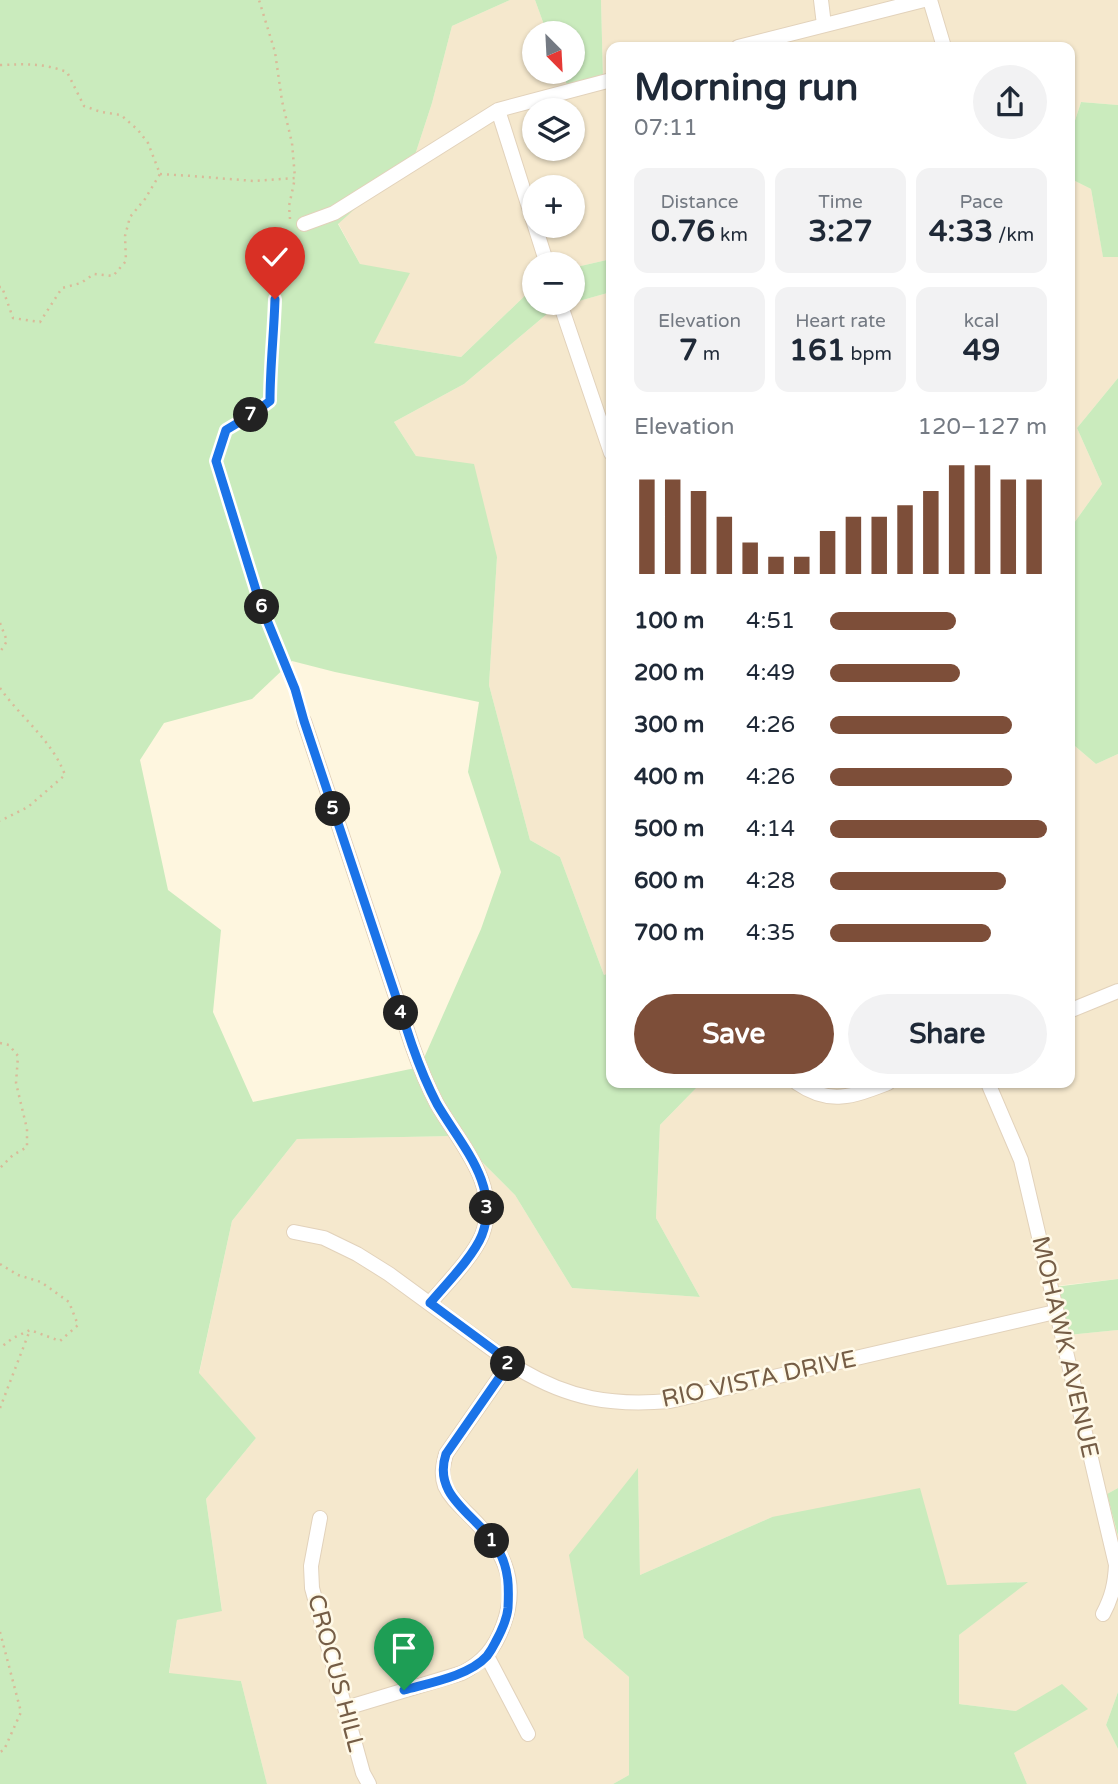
<!DOCTYPE html>
<html lang="en">
<head>
<meta charset="utf-8">
<style>
  body { margin:0; font-family:"Varela Round",sans-serif; background:#f2f2f3; color:#1f2937; height:100vh; display:flex; flex-direction:column; font-size:26px; white-space:nowrap }
  * { box-sizing:border-box; margin:0 }
  p { font-size:23px; color:#747a83 }
  .icon { flex:none; width:38px; height:38px; fill:none; stroke:currentColor; stroke-width:2; stroke-linecap:round; stroke-linejoin:round }
  .map { position:relative; flex:1; overflow:hidden }
  .sheet { position:absolute; left:606px; top:42px; width:469px; height:1046px; display:flex; flex-direction:column; background:#fff; border-radius:14px; box-shadow:0 2px 5px #0004 }
  .sheet>* { flex:none }
  .needle { width:46px; rotate:156deg }
  .buttons { position:absolute; left:522px; top:21px; display:grid; gap:14px }
  .buttons a { display:grid; place-items:center; width:63px; height:63px; border-radius:50%; background:#fff; box-shadow:0 2px 5px #0004; font-size:35px }
  .pin { position:absolute; display:grid; place-items:center; width:60px; height:60px; color:#fff; margin:-72px -30px; border-radius:50% 50% 50% 0; rotate:-45deg; box-shadow:0 0 7px #0007 }
  .pin .icon { rotate:45deg }
  .km { position:absolute; width:35px; height:35px; margin:-18px; border-radius:50%; background:#222; color:#fff; font-size:19px; line-height:35px; text-align:center }
  .round { display:grid; place-items:center; flex:none; width:74px; height:74px; border-radius:37px; background:#f2f2f3 }
  .head { display:flex; align-items:center; justify-content:space-between; height:119px; padding:0 28px }
  h1 { font-size:38px; font-weight:700; line-height:52px }
  .metrics { display:grid; grid-template-columns:repeat(3,1fr); gap:10px; height:119px; padding:7px 28px }
  .metrics div { display:grid; align-content:center; border-radius:14px; background:#f2f2f3; text-align:center }
  .metrics b { font-size:30px; font-weight:700 }
  .metrics small { font-size:19px; font-weight:400 }
  .metrics p { font-size:19px }
  .chart { height:196px; padding:14px 28px }
  .chart p { display:flex; justify-content:space-between }
  .chart svg { width:100%; height:126px; margin-top:7px; stroke:#7d4e39; stroke-width:6 }
  .button { display:flex; gap:14px; margin-top:auto; padding:14px 28px }
  .button a { flex:1; height:80px; border-radius:42px; background:#7d4e39; color:#fff; font-size:28px; font-weight:700; line-height:80px; text-align:center }
  .button a+a { background:#f2f2f3; color:#1f2937 }
  ul { padding:0 28px; list-style:none; font-size:23px }
  li { display:grid; grid-template-columns:112px 84px 1fr; align-items:center; height:52px }
  li i { height:18px; border-radius:9px; background:#7d4e39 }
  .map>svg:first-child { display:block }
  .residential { fill:#f5e8cd; fill-rule:evenodd }
  .green { fill:#caebbd; fill-rule:evenodd }
  .lines { fill:none; stroke-linecap:round; stroke-linejoin:round }
  .minor-casing { stroke:#e2d2bb; stroke-width:16 }
  .path { stroke:#d9ba99; stroke-width:2.5; stroke-dasharray:2 5; stroke-linecap:butt }
  .minor { stroke:#fff; stroke-width:14 }
  .route-casing { stroke:#fff; stroke-width:14 }
  .route { stroke:#1a73e8; stroke-width:9 }
  .labels { text-anchor:middle; dominant-baseline:central; stroke-width:5; stroke-linejoin:round; paint-order:stroke }
  .street-label { font-size:24px; fill:#755d46; stroke:#fff9e7 }
</style>
</head>
<body>
<div class="map">
<svg width="1118" height="1784" viewBox="0 0 1118 1784">
  <rect width="100%" height="100%" fill="#fef6df"/>
  <path class="residential" d="M510,0H535L547,33H534V72H562L569,89L603,79L601,0H1118V105L1081,102L1069,139V47H611V259L572,268V264H534V287L461,357L374,343L360,264L338,223L415,155L432,103L452,26ZM534,110H572V149H534ZM534,187H572V226H534Z
    M1069,178L1091,189L1103,256L1118,257V378L1077,428L1102,484L1069,530Z
    M611,292V972L604,975L560,857L530,840L489,685L497,557L416,456L394,422L464,384L554,308Z
    M1069,741L1096,764L1118,754V1279L1047,1287L1058,1336L1118,1330V1488L1107,1494L1118,1536V1692L1106,1725L1118,1749V1784H1027L1014,1753L1016,1711L959,1704V1635L1026,1582L947,1586L772,1517L640,1575L638,1470L584,1638L629,1677V1775L613,1784H267L241,1681L169,1674L177,1620L222,1610L206,1499L256,1438L199,1374L232,1221L297,1139L456,1136L515,1195L572,1288L700,1297L656,1218L660,1125L701,1083H1069Z"/>
  <path class="green" d="M0,0H510L452,26L432,103L415,155L338,224L360,264L410,273L374,343L461,357L534,287V303H572L554,308L464,384L394,422L416,456L474,464L497,557L489,685L530,840L560,857L604,975L611,972V1083H701L660,1125L656,1218L700,1297L572,1288L515,1195L456,1136L297,1139L232,1221L199,1373L256,1438L206,1499L222,1611L177,1620L169,1673L241,1681L267,1784H0ZM292,661L335,672L479,702L468,772L501,872L481,929L420,1067L253,1102L213,1012L221,930L168,890L140,760L164,723L252,699Z
    M535,0H601L603,79L569,90L562,72H572V33H547Z
    M1081,102L1118,105V257H1103L1091,189L1069,178V139Z
    M611,259V292L572,303V268Z
    M1118,378V754L1096,764L1069,741V530L1102,484L1077,428Z
    M1118,1279V1330L1058,1336L1046,1288Z
    M638,1468L640,1575L772,1517L920,1488L947,1585L1028,1582L959,1635V1704L1016,1711L1062,1684L1088,1709L1014,1753L1027,1784H613L629,1775V1677L584,1638L569,1555Z
    M1118,1488V1536L1107,1494Z
    M1118,1692V1749L1106,1725Z"/>
  <g class="lines">
    <defs>
      <path id="minor" d="M821,0L824,25
        M930,0L944,47
        M738,47L924,0
        M498,110L547,264
        M304,224L334,213L498,110L611,80
        M560,303L611,453
        M304,721L412,1045C419,1065 427,1085 437,1104C460,1144 501,1185 482,1235C473,1257 446,1284 430,1303
        M1069,1011L1118,991
        M797,1083C830,1106 854,1096 888,1083
        M988,1083L1021,1160L1116,1565C1115,1584 1112,1597 1103,1614
        M294,1232L324,1238L357,1254L389,1274L519,1369C570,1399 611,1406 670,1401L1055,1312
        M320,1518L311,1566L312,1588L363,1773L369,1784
        M487,1656L528,1734
        M346,1708L462,1673C483,1662 495,1648 503,1626C521,1579 501,1547 469,1515C460,1506 450,1497 445,1486C441,1475 443,1465 446,1454L510,1362"/>
    </defs>
    <use href="#minor" class="minor-casing"/>
    <path class="path" d="M0,65C26,64 43,63 67,72L84,106L101,112L121,115L138,130L148,143L160,174L145,199L130,217L125,236L126,261L113,276L94,274L81,283L62,288L40,322L13,318L2,287H0
      M160,174L192,176L254,181L295,178L292,143L282,101L275,52L259,0
      M290,219L289,206L295,178
      M292,233V241L283,267L275,299L274,339L270,369V401L251,415L226,430L216,461L224,492L235,523L260,603L295,689L300,708
      M0,623L7,641L0,652
      M0,688C21,718 52,740 65,775L28,807L0,821
      M0,1043L9,1045L18,1056L16,1083L27,1129V1147L13,1155L0,1168
      M0,1264L18,1275L41,1282L69,1302L78,1325L60,1341L30,1330L13,1338L0,1348
      M0,1408L30,1330
      M0,1632L21,1712L4,1750L0,1752"/>
    <use href="#minor" class="minor"/>
  </g>
  <g class="lines">
    <defs>
      <path id="route" d="M275,299C274,333 270,367 270,401L251,415L226,430L216,461L260,603L295,689L304,721L412,1045C419,1065 427,1085 437,1104C460,1144 501,1185 482,1235C473,1257 446,1284 430,1303L510,1362L446,1454C431,1499 481,1516 499,1551C509,1570 509,1587 508,1608C507,1620 501,1632 495,1643C493,1647 490,1652 487,1656C469,1676 429,1683 404,1690"/>
    </defs>
    <use href="#route" class="route-casing"/>
    <use href="#route" class="route"/>
  </g>
  <g class="labels">
    <g class="street-label">
      <text transform="translate(1065 1347) rotate(77)">MOHAWK AVENUE</text>
      <text transform="translate(759 1379) rotate(-12)">RIO VISTA DRIVE</text>
      <text transform="translate(336 1673) rotate(75)">CROCUS HILL</text>
    </g>
  </g>
</svg>
<div class="buttons">
<a><svg class="needle" viewBox="-14 -14 28 28"><path d="M0-13l5 13h-10z" fill="#e53935"/><path d="M0 13l5-13h-10z" fill="#747a83"/></svg></a>
<a><svg class="icon" aria-label="layers" viewBox="0 0 24 24"><path d="M12 4l9 5-9 5-9-5zM3 14l9 5 9-5"/></svg></a>
<a>+</a>
<a>−</a>
</div>
<div class="pin" style="left:404px;top:1690px;background:#1e9e55"><svg class="icon" aria-label="arrive" viewBox="0 0 24 24"><path d="M6 21V4h12l-3 4 3 4H6"/></svg></div>
<div class="pin" style="left:275px;top:299px;background:#d93025"><svg class="icon" aria-label="check" viewBox="0 0 24 24"><path d="M5 12l5 5 9-10"/></svg></div>
<b class="km" style="left:492px;top:1541px">1</b>
<b class="km" style="left:508px;top:1364px">2</b>
<b class="km" style="left:487px;top:1208px">3</b>
<b class="km" style="left:401px;top:1013px">4</b>
<b class="km" style="left:333px;top:809px">5</b>
<b class="km" style="left:262px;top:607px">6</b>
<b class="km" style="left:251px;top:415px">7</b>
<section class="sheet">
<div class="head"><div><h1>Morning run</h1><p>07:11</p></div><a class="round"><svg class="icon" aria-label="share" viewBox="0 0 24 24"><path d="M12 15V3M7 8l5-5 5 5M5 13v7h14v-7"/></svg></a></div>
<div class="metrics">
<div><p>Distance</p><b>0.76<small> km</small></b></div>
<div><p>Time</p><b>3:27</b></div>
<div><p>Pace</p><b>4:33<small> /km</small></b></div>
</div>
<div class="metrics">
<div><p>Elevation</p><b>7<small> m</small></b></div>
<div><p>Heart rate</p><b>161<small> bpm</small></b></div>
<div><p>kcal</p><b>49</b></div>
</div>
<div class="chart"><p><span>Elevation</span>120–127 m</p>
<svg viewBox="0 0 160 44" preserveAspectRatio="none"><path d="M5 44V11M15 44V11M25 44V15M35 44V24M45 44V33M55 44V38M65 44V38M75 44V29M85 44V24M95 44V24M105 44V20M115 44V15M125 44V6M135 44V6M145 44V11M155 44V11"/></svg>
</div>
<ul>
<li><b>100 m</b>4:51<i style="width:58%"></i></li>
<li><b>200 m</b>4:49<i style="width:60%"></i></li>
<li><b>300 m</b>4:26<i style="width:84%"></i></li>
<li><b>400 m</b>4:26<i style="width:84%"></i></li>
<li><b>500 m</b>4:14<i style="width:100%"></i></li>
<li><b>600 m</b>4:28<i style="width:81%"></i></li>
<li><b>700 m</b>4:35<i style="width:74%"></i></li>
</ul>
<div class="button"><a>Save</a><a>Share</a></div>
</section>
</div>
</body>
</html>
